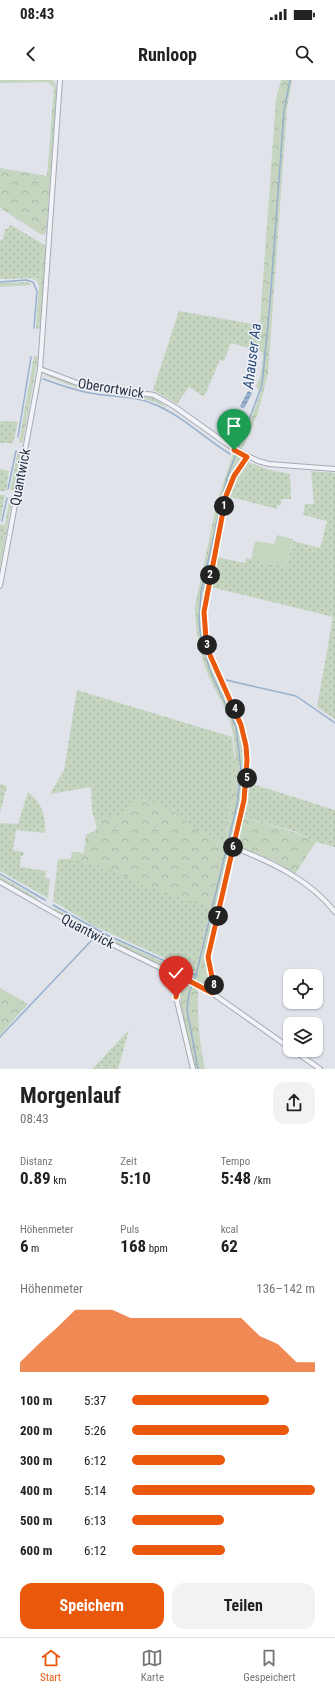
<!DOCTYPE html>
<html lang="de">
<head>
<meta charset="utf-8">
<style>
  body { margin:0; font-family:"Roboto Condensed",sans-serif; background:#f2f2f2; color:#222; height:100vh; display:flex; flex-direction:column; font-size:15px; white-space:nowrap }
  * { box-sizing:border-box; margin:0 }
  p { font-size:13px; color:#767676 }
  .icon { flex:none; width:22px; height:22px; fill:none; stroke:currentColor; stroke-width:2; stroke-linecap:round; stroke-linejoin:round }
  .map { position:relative; height:989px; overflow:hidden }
  .drawer { display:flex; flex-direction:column; background:#fff; flex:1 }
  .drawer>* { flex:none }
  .buttons { position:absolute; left:283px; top:889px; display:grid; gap:8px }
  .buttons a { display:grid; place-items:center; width:40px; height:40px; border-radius:8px; background:#fff; box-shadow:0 1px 3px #0004; font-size:20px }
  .pin { position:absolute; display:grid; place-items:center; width:34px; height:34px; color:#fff; margin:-41px -17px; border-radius:50% 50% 50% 0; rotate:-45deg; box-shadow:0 0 4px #0007 }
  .pin .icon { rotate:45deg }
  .km { position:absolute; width:20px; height:20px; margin:-10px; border-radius:50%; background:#222; color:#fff; font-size:11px; line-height:20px; text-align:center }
  .round { display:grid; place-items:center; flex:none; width:42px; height:42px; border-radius:12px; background:#f2f2f2 }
  .headline { display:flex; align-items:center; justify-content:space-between; height:68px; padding:0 20px }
  h1 { font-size:22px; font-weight:700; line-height:30px }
  .metrics { display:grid; grid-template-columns:repeat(3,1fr); gap:6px; height:68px; padding:4px 20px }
  .metrics div { display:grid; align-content:center }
  .metrics b { font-size:17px; font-weight:700 }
  .metrics small { font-size:11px; font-weight:400 }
  .metrics p { font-size:11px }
  .chart { height:112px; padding:8px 20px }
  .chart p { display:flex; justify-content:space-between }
  .chart svg { width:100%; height:72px; margin-top:4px; fill:#ea580c; opacity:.7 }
  .action { display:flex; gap:8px; margin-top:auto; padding:8px 20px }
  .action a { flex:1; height:46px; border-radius:12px; background:#ea580c; color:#fff; font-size:16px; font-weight:700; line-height:46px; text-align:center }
  .action a+a { background:#f2f2f2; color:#222 }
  ul { padding:0 20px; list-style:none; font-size:13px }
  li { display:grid; grid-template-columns:64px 48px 1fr; align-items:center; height:30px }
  li i { height:10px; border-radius:5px; background:#ea580c }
  .status { display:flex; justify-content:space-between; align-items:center; height:28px; padding:0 20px; background:#fff; direction:ltr }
  .status svg { height:11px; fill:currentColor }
  header { display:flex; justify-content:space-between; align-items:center; height:52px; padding:0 20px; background:#fff; font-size:18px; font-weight:700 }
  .tabs { display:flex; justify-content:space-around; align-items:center; height:56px; border-top:1px solid #e0e0e0; background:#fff; font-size:11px; color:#767676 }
  .tabs a { display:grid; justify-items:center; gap:2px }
  .tabs .on { color:#ea580c }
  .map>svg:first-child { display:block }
  .grass { fill:url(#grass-dots) }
  .forest { fill:url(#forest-crowns) }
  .pitch { fill:#c5d5c0 }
  .water { fill:url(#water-rules) }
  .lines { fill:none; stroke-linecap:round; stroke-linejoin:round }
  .stream { stroke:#97b0cd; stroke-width:1.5 }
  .minor-casing { stroke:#a5aab5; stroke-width:6 }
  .minor { stroke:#f3f4f8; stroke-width:4 }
  .route-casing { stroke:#fff; stroke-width:8 }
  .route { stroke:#ea580c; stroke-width:5 }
  .labels { text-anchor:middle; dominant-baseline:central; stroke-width:3; stroke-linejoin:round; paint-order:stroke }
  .street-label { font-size:14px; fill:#273043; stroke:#eff2f7 }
  .water-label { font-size:15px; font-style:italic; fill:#2d4e7b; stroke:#eff2f7 }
</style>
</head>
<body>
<div class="status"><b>08:43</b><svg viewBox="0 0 49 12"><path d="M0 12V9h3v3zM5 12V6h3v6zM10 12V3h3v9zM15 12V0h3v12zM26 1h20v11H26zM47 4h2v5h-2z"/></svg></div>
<header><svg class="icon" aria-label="back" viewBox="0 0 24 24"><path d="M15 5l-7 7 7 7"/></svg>Runloop<svg class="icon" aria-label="search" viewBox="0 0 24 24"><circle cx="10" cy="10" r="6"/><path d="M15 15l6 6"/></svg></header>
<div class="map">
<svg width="335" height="989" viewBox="0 0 335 989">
  <defs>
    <pattern id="grass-dots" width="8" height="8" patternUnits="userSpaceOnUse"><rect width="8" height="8" fill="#c5d5c0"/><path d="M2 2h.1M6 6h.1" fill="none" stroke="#a9b7a6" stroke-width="1.8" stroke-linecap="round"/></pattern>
    <pattern id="forest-crowns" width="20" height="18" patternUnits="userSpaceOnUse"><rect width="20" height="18" fill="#c5d5c0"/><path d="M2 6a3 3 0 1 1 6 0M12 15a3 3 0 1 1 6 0" fill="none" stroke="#a9b7a6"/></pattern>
    <pattern id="water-rules" width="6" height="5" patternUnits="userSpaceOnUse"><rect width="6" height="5" fill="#97b0cd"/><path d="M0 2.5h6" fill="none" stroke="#7b90a8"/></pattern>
  </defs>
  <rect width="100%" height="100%" fill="#e0e3ea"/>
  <path class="grass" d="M11,145L43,164L40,198L0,199V161L3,159L5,150Z
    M179,231L259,245L257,270L231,263L224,281L220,280L204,317L189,307L177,324L153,310Z
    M0,341L18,342L13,363H0Z
    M250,383L270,390L290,394L291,419H281V425H277V429L231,417L235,405Z
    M0,389L9,391L6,411H0Z
    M311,391L335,393V639L317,627L333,537L211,507L216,477L245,483L246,478L286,487L293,461L320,468L327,441L303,435L305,424H314Z
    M0,415H5L0,442Z
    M0,444L5,445L0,472Z
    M77,610L232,657L236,691L226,749V765L195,892L92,845L53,821L58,779H71L72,772L84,773L86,755L95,751L97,747L92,731L91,707L50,714L64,690Z
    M249,703L335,730V767L316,762L294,751L243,737Z
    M0,704L7,706L0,733Z
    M28,712C42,723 46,735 45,753L16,750L13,770L24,772L23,776H21L20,787L46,791L45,798L50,799L48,818L0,791V743L18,744Z
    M129,950L118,989H92Z"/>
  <path class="forest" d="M0,0H53L57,7L46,154L42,155L0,128V88L47,96L54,8L48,2L0,3Z
    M281,0H292L287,28L268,293L258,333L241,372L229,363L242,339L250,340L261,312L256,307L261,294L263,273L258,270L276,20Z
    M43,164L47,167L40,248L36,249L39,206L37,201L32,199L40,198Z
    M27,202L32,205L0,207V203Z
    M34,276L38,277L23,361L21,363L19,362Z
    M44,295C54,295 68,303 78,306C99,311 155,309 166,328L155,322L131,316L77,308Z
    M18,370L21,372L14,409L10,411Z
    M234,371L243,376L232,392L227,406C221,431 215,455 210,480C205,506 199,531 203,558C207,589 225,614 236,642C252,680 240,724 231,762L226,760V754C230,713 242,684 230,642C225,624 213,609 207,592C199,571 195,548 195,526L217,422Z
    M248,382L250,383L235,405L231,417H229L237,397Z
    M10,417L12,420L0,488V472Z
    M140,718L147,719L187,738L185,744L232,767L207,877L210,902L202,904L193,899L211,828C191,821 170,815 150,807C121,795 102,784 71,779L72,772L84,773L86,755L95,751L97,747L95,739L120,735L133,720Z
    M243,737L294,752L316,762L295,794L274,781L237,766Z
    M0,796L37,818V820L0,799Z
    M55,828L97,852L188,893L186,896L108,861L53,830Z
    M183,899L198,907C197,935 199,962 205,989H196C190,964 174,923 183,899Z
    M0,908L28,924L0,955Z"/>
  <path class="pitch" d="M277,455L293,459L286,487L251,479L255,461L274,464Z"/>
  <path class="water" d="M248,311L252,313L245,327L242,328L240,326Z
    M235,333L239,336L233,350L227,355L225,352Z"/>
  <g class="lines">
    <path class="stream" d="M0,202L26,200L33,202L37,211L34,248
      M43,299C60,305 78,312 96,314C117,317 137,316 156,325C184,337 205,359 230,374
      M18,357L31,277
      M8,409L16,371
      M2,441L7,418
      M226,600L296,616L335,643
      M0,794L45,820
      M53,825L107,855L196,895
      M0,957L92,860
      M198,989L187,929L189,913L196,895L237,725L241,690L236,647L210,591L201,558L199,543L201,512L227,398L262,305L270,223L284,31L290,0"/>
    <defs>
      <path id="minor" d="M40,289L80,304L154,315L175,327L234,369L258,381L269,384L335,389
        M0,506L40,289L60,0
        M233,767C271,782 309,799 335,832
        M0,802L91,854L212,913L290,968
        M180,896L176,917L193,989
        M212,913L214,907L208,877L244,720L247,680L246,666L241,645L209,575L206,559L204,532L226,416L234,396L247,377
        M293,970L320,989"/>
    </defs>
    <use href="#minor" class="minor-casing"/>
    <use href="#minor" class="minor"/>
  </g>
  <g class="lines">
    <defs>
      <path id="route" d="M176,917L180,896L212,913L214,907L208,877L244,720L247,680L246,666L241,645L210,575L206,559L204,532L226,416L234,396L247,377L234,370"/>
    </defs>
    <use href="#route" class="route-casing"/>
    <use href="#route" class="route"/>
  </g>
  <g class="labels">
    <g class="street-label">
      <text transform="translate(111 308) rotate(9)">Oberortwick</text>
      <text transform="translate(20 397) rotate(-79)">Quantwick</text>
      <text transform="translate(88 851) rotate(28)">Quantwick</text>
    </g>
    <g class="water-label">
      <text transform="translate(252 276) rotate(-83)">Ahauser Aa</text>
    </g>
  </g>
</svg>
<div class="buttons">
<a><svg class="icon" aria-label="locate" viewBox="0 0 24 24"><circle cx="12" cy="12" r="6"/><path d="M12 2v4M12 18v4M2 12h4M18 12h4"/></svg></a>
<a><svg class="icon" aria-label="layers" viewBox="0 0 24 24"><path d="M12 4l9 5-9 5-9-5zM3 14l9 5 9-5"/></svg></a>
</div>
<div class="pin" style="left:234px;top:370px;background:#1e9e55"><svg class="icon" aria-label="arrive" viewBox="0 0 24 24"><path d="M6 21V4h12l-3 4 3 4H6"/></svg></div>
<div class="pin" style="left:176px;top:917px;background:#d93025"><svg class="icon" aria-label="check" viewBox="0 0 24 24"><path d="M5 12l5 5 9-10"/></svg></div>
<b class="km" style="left:224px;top:426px">1</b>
<b class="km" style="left:210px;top:495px">2</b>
<b class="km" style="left:207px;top:565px">3</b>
<b class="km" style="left:235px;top:629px">4</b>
<b class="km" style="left:247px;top:698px">5</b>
<b class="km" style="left:233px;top:767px">6</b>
<b class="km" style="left:218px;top:836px">7</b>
<b class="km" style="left:214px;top:905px">8</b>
</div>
<section class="drawer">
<div class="headline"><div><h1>Morgenlauf</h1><p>08:43</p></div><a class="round"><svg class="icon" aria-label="share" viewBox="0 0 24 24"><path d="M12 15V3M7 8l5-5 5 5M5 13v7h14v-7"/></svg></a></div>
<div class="metrics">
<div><p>Distanz</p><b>0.89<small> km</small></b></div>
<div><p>Zeit</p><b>5:10</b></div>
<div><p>Tempo</p><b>5:48<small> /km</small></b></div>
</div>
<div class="metrics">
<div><p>Höhenmeter</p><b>6<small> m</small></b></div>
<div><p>Puls</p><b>168<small> bpm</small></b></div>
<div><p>kcal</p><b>62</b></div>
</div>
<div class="chart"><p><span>Höhenmeter</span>136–142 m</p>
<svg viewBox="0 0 160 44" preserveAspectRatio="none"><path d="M0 44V38L10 27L20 17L30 6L40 6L50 6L60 11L70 11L80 11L90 11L100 11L110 11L120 11L130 22L140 27L150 38L160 38V44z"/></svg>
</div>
<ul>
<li><b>100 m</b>5:37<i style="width:75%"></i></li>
<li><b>200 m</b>5:26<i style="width:86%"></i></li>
<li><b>300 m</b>6:12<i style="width:51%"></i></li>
<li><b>400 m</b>5:14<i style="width:100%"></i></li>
<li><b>500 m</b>6:13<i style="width:50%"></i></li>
<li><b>600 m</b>6:12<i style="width:51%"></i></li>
</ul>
<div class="action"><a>Speichern</a><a>Teilen</a></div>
</section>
<nav class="tabs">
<a class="on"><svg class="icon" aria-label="home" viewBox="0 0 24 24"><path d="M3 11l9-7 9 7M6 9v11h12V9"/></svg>Start</a>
<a><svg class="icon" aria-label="map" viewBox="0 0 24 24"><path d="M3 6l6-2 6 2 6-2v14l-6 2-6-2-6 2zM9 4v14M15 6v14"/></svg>Karte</a>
<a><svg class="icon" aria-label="saved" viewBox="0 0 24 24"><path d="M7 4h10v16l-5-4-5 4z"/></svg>Gespeichert</a>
</nav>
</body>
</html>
